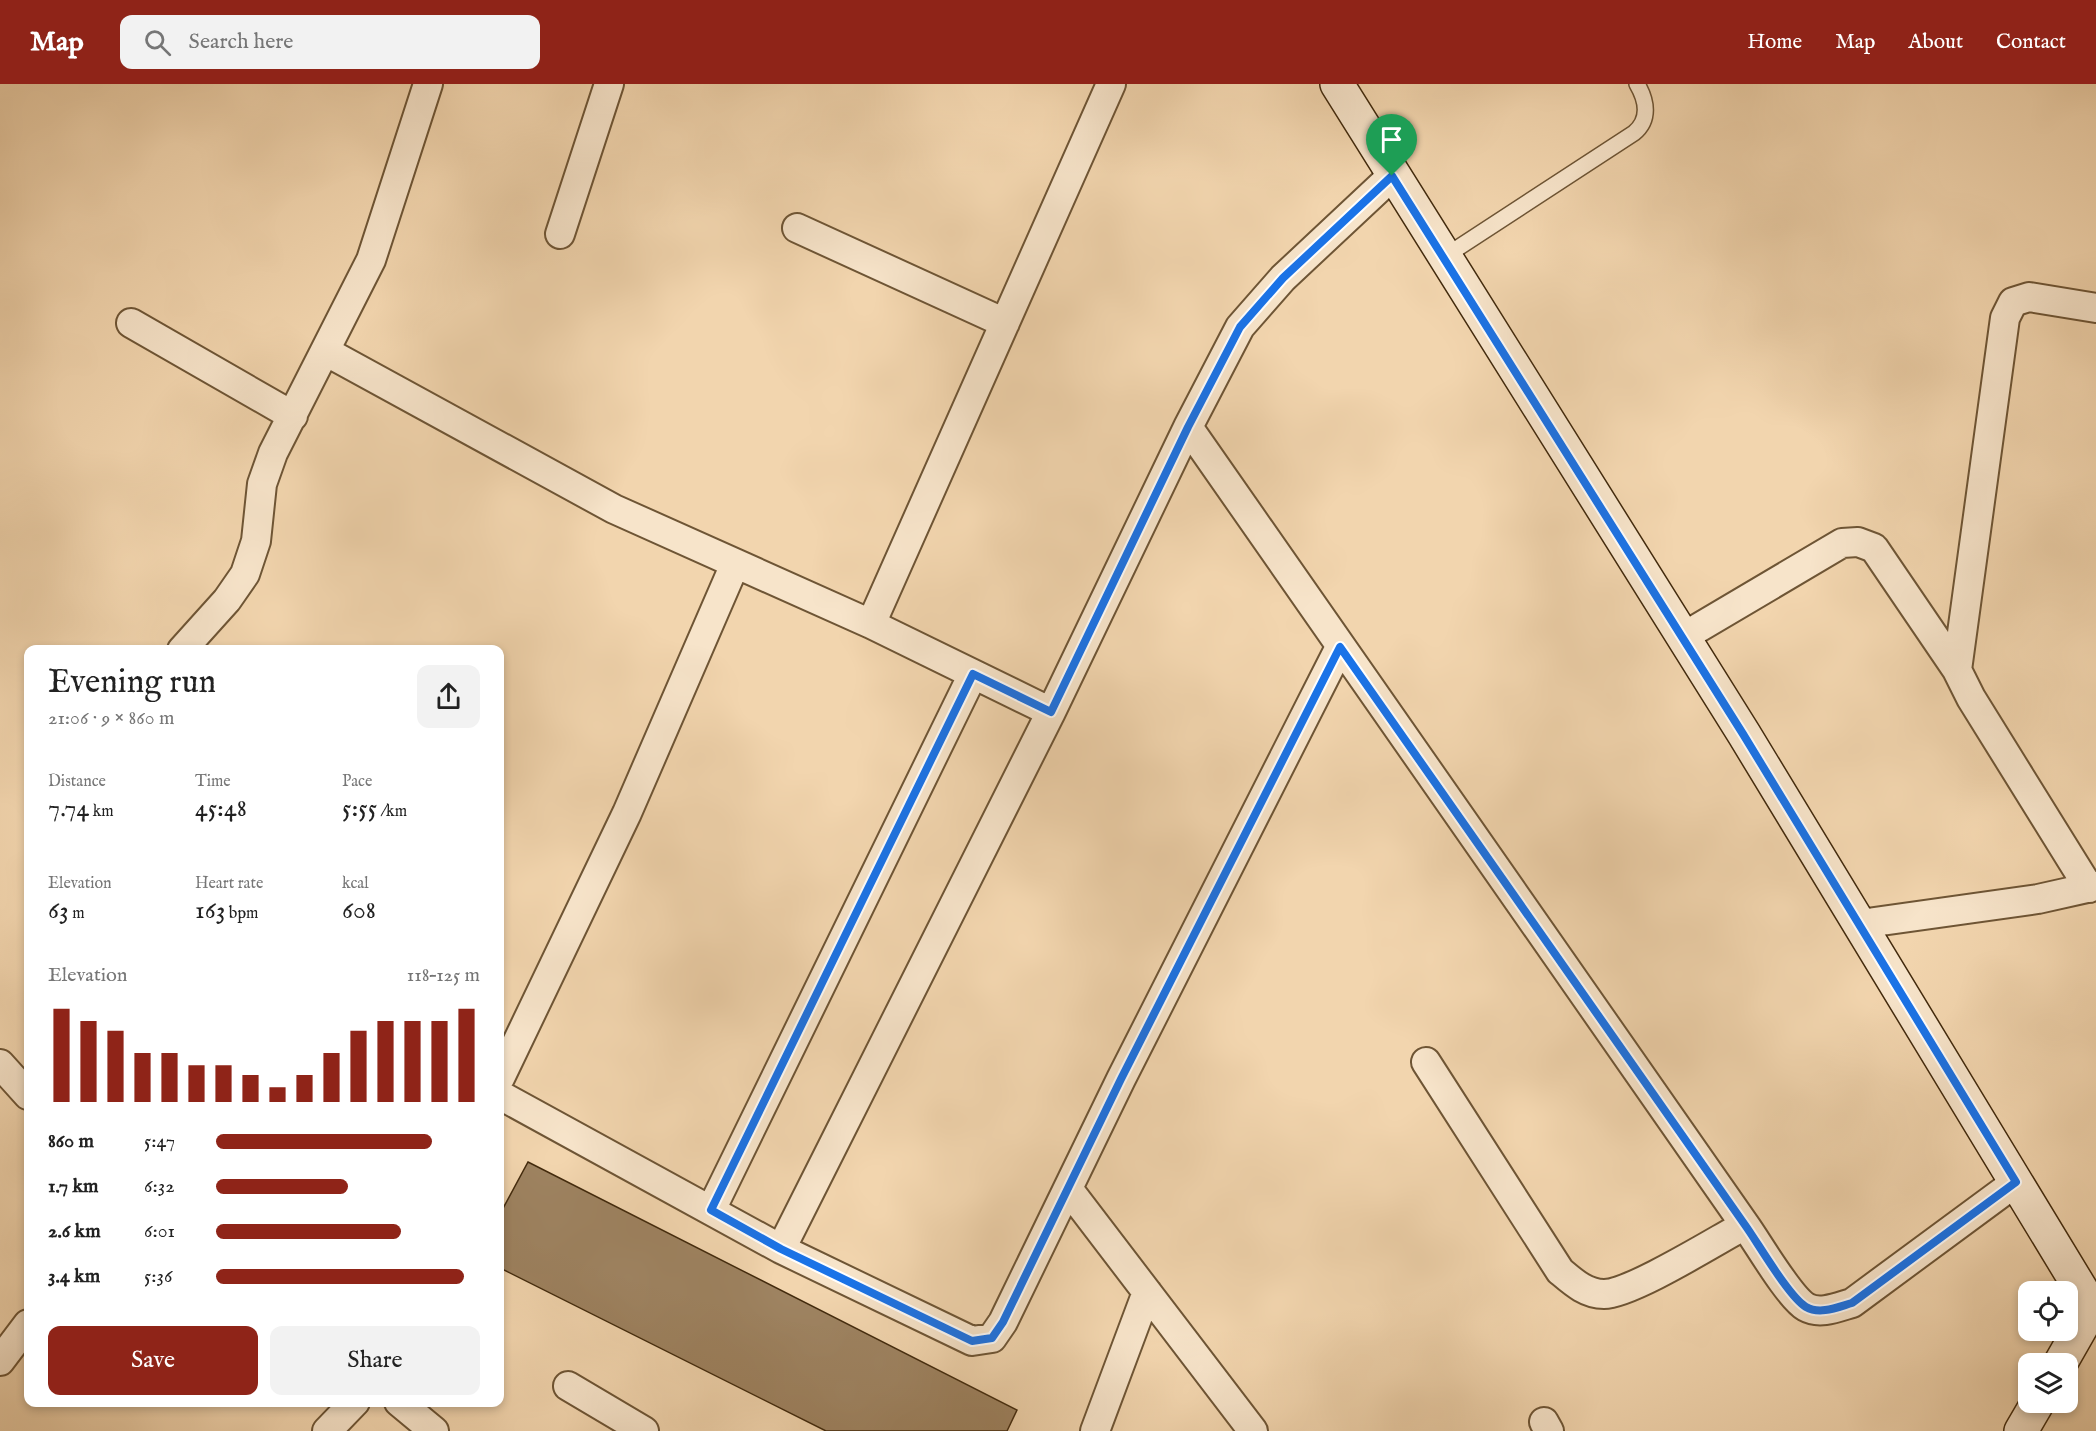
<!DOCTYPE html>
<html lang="en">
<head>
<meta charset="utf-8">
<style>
  body { margin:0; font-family:"IM FELL English",serif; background:#f2f2f2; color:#222; height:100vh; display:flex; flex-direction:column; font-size:22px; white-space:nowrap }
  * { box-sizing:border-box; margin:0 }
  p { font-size:20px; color:#767676 }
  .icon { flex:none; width:33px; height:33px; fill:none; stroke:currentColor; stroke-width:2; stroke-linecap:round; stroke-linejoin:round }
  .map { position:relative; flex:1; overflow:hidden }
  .panel { position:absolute; left:24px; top:561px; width:480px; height:762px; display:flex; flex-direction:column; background:#fff; border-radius:12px; box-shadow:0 3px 9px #0003 }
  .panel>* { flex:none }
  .buttons { position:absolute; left:2018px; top:1197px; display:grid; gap:12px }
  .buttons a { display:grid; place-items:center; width:60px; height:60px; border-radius:12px; background:#fff; box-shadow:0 3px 9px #0003; font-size:30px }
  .pin { position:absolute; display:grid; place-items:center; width:51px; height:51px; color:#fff; margin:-62px -26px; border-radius:50% 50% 50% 0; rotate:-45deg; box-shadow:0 0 6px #0007 }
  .pin .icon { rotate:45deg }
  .round { display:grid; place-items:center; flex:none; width:63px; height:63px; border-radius:12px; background:#f2f2f2 }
  .summary { display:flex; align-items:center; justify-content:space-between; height:102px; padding:0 24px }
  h1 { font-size:33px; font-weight:600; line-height:45px }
  .metrics { display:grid; grid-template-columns:repeat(3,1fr); gap:9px; height:102px; padding:6px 24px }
  .metrics div { display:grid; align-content:center }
  .metrics b { font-size:26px; font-weight:600 }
  .metrics small { font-size:16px; font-weight:400 }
  .metrics p { font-size:16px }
  .chart { height:168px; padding:12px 24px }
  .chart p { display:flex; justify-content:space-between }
  .chart svg { width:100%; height:108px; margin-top:6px; stroke:#8f2418; stroke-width:6 }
  .button { display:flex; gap:12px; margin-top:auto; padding:12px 24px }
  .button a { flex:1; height:69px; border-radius:12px; background:#8f2418; color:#fff; font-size:24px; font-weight:600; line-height:69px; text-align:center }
  .button a+a { background:#f2f2f2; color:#222 }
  ul { padding:0 24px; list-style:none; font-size:20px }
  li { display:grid; grid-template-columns:96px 72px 1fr; align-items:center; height:45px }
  li i { height:15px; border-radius:8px; background:#8f2418 }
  header { display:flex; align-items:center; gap:36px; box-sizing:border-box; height:84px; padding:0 30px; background:#8f2418; color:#fff }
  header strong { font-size:28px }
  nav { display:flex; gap:33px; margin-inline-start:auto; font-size:21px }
  .search { width:420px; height:54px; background:#f2f2f2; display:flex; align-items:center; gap:15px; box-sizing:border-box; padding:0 21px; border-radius:12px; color:#767676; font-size:22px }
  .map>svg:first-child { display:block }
  .building { fill:#9e8361; stroke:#422a0d; stroke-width:1.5 }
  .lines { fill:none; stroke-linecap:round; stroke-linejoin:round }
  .lane-casing { stroke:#6e5535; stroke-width:18 }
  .street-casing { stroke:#6e5535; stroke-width:32 }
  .secondary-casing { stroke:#422a0d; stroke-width:36 }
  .lane { stroke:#f7e4ca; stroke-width:15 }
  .street { stroke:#f7e4ca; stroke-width:28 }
  .secondary { stroke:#f7e4ca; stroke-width:33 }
  .route-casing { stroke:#fff; stroke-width:12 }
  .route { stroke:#1a73e8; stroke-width:8 }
</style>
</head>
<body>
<header>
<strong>Map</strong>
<div class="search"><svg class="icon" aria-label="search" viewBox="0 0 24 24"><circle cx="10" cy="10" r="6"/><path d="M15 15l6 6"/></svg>Search here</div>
<nav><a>Home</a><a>Map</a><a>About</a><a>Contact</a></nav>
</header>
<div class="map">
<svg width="2096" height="1347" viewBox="0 0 2096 1347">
  <rect width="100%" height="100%" fill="#f2d5ae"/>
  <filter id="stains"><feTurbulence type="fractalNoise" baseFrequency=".00333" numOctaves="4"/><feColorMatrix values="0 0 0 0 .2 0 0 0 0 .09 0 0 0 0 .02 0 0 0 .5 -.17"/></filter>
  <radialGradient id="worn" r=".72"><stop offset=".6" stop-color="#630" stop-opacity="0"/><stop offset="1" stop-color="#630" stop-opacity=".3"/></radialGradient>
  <path class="building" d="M528,1078L1017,1326L1007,1347H826L500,1184V1130Z"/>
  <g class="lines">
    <defs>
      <path id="lane" d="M1444,173L1634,49C1650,36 1647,17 1637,0"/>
      <path id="street" d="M797,144L1005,239
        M560,150L609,0
        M131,239L293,332
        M325,267L614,425L871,540L1051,628
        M1188,343L1745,1141C1758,1159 1789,1213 1806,1223C1820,1231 1838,1223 1852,1219L2016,1098
        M871,540L1111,0
        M1683,553L1842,459L1858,458L1874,464L1957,586
        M1340,563L1121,995L1003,1238L992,1254L972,1257L781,1165L1051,628L1188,343L1240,243L1283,194L1392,92
        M182,566L227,516L245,490L256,457L262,400L273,369L371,176L428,0
        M2089,804L1971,614L1957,586L2005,234L2013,218L2029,213L2096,224
        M1860,840L2038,815L2096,802
        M1426,978L1560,1187C1573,1198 1586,1210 1604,1210C1631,1210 1717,1156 1745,1141
        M0,980L28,1011
        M500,994L627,729L735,480
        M500,1011L781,1165
        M1069,1106L1253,1347
        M711,1126L973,590
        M0,1277L28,1240
        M568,1302L644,1347
        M399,1318L434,1347
        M1544,1338L1549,1347
        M327,1347L355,1318
        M1095,1347L1147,1208"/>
      <path id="secondary" d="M1337,0L1744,650L2096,1230
        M2060,1280L2092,1224
        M2021,1347L2038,1318"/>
    </defs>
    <use href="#lane" class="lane-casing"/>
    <use href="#street" class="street-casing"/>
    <use href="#secondary" class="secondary-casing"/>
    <use href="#lane" class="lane"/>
    <use href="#street" class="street"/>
    <use href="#secondary" class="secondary"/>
  </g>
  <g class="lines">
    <defs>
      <path id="route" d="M1392,92L1743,650L2016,1098L1852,1219C1838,1223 1820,1231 1806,1223C1789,1213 1758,1159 1745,1141L1340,563L1121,995L1003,1238L992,1254L972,1257L781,1165L711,1126L973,590L1051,628L1188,343L1240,243L1283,194Z"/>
    </defs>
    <use href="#route" class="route-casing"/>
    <use href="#route" class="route"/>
  </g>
  <rect width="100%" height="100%" filter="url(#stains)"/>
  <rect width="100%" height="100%" fill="url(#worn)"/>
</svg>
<div class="buttons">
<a><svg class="icon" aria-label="locate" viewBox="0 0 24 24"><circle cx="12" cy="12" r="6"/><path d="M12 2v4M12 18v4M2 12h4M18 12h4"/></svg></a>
<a><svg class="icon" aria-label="layers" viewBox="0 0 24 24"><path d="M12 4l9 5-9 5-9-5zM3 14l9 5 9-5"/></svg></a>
</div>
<div class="pin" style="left:1392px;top:92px;background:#1e9e55"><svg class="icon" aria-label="arrive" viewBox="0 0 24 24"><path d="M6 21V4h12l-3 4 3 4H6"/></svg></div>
<section class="panel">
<div class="summary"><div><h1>Evening run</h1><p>21:06 · 9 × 860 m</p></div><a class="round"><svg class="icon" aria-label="share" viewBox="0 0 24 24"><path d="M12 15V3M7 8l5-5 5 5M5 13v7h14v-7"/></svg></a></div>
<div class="metrics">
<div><p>Distance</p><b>7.74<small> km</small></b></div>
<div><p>Time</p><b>45:48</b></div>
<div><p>Pace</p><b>5:55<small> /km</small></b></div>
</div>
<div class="metrics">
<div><p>Elevation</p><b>63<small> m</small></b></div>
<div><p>Heart rate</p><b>163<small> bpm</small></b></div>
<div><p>kcal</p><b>608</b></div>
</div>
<div class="chart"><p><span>Elevation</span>118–125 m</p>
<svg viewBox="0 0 160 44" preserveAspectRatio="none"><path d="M5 44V6M15 44V11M25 44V15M35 44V24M45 44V24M55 44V29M65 44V29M75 44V33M85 44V38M95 44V33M105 44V24M115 44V15M125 44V11M135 44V11M145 44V11M155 44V6"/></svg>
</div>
<ul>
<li><b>860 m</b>5:47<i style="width:82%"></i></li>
<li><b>1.7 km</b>6:32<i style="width:50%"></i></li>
<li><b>2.6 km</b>6:01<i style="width:70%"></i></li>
<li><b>3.4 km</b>5:36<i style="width:94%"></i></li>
</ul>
<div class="button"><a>Save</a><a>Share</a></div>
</section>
</div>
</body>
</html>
